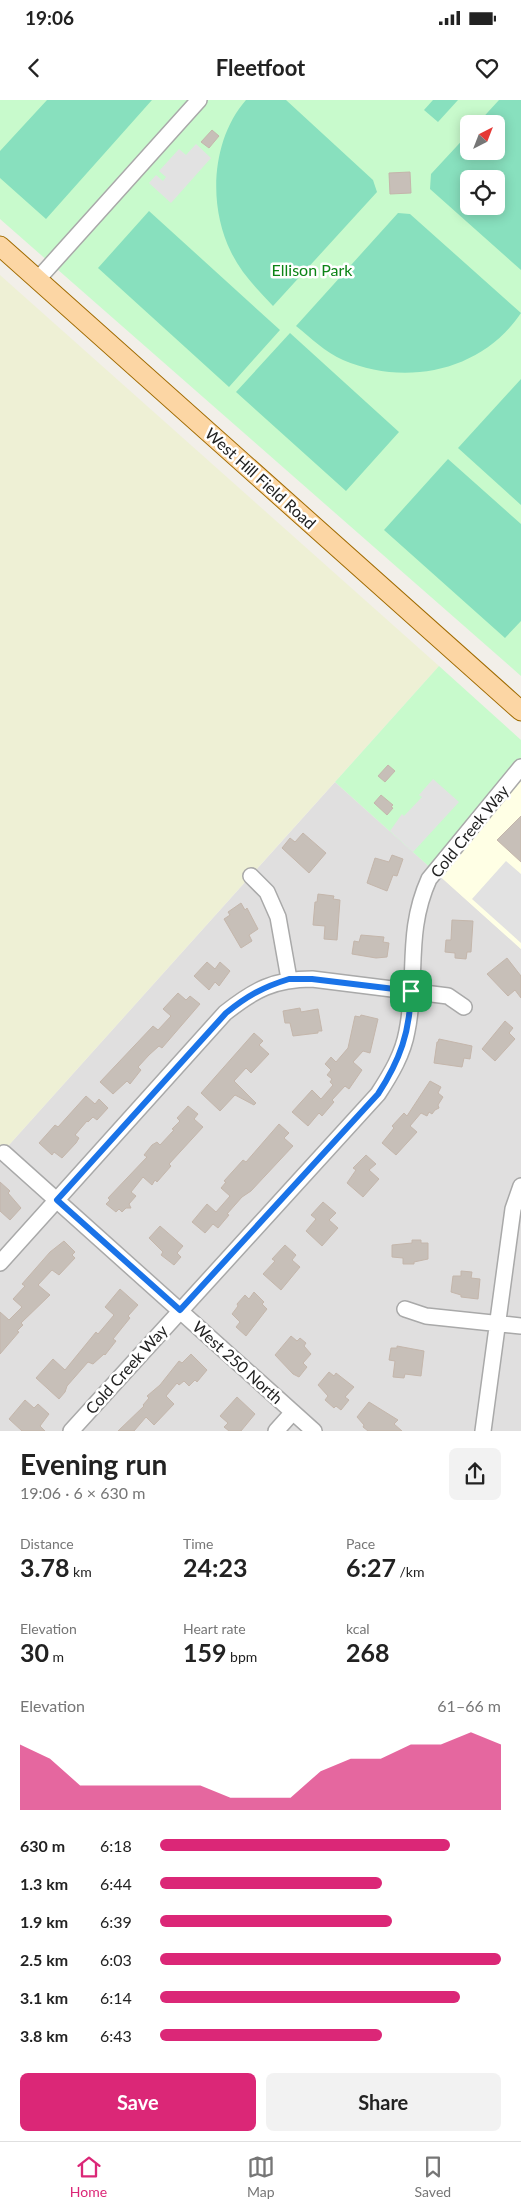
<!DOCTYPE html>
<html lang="en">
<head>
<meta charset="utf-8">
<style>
  body { margin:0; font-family:Lato,sans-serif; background:#f2f2f2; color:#222; height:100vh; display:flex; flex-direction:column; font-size:19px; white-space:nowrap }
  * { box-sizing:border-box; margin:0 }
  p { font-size:16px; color:#767676 }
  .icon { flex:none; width:28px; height:28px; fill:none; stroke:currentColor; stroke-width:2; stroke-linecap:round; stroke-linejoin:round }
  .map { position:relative; height:1331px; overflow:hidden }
  .drawer { display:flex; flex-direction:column; background:#fff; flex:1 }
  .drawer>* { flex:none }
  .needle { width:32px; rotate:42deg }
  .tools { position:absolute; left:460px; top:15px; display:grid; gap:10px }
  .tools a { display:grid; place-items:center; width:45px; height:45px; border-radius:8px; background:#fff; box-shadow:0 2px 12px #0003; font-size:25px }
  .pin { position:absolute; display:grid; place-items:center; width:42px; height:42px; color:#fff; margin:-21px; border-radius:10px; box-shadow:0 2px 8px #0006 }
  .round { display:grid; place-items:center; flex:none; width:52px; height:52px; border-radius:8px; background:#f2f2f2 }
  .headline { display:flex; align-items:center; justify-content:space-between; height:85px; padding:0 20px }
  h1 { font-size:28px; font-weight:700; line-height:38px }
  .figures { display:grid; grid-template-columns:repeat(3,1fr); gap:8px; height:85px; padding:5px 20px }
  .figures div { display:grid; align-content:center }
  .figures b { font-size:25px; font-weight:700 }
  .figures small { font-size:14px; font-weight:400 }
  .figures p { font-size:14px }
  .chart { height:140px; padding:10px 20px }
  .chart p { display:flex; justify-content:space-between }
  .chart svg { width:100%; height:90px; margin-top:5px; fill:#db2777; opacity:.7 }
  .cta { display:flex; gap:10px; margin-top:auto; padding:10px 20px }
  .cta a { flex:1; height:58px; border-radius:8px; background:#db2777; color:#fff; font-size:20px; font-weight:700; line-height:58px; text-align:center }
  .cta a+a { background:#f2f2f2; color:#222 }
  ul { padding:0 20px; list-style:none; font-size:16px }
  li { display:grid; grid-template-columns:80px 60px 1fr; align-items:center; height:38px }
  li i { height:12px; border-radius:6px; background:#db2777 }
  .status { display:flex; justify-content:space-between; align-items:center; height:35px; padding:0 25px; background:#fff; direction:ltr }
  .status svg { height:14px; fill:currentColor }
  header { display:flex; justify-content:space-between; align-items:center; height:65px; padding:0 20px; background:#fff; font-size:22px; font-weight:700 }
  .dock { display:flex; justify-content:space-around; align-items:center; height:70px; border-top:1px solid #e0e0e0; background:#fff; font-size:14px; color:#767676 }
  .dock a { display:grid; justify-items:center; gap:2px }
  .dock .active { color:#db2777 }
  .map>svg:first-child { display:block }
  .residential { fill:#e0dfdf }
  .education { fill:#ffffe5 }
  .farmland { fill:#eef0d5 }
  .park { fill:#c8facc; fill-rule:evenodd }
  .pitch { fill:#88e0be; fill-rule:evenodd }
  .parking { fill:#e2e2e2 }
  .building { fill:#c7bfb8; stroke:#c4b6ab }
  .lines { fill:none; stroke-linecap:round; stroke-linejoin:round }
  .minor-casing { stroke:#a9a9a9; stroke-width:18 }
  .major-casing { stroke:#a06b00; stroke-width:21 }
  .minor { stroke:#fff; stroke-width:15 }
  .major { stroke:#fcd6a4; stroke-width:19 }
  .route-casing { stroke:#fff; stroke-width:10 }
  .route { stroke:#1a73e8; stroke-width:6 }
  .labels { text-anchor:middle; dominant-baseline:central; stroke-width:5; stroke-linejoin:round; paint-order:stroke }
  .park-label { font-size:16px; fill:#0c8416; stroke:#fff }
  .street-label { font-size:16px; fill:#222; stroke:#fff }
</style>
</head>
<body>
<div class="status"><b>19:06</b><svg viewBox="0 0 49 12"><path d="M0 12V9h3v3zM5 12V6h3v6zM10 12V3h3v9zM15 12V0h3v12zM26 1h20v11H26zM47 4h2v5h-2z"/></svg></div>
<header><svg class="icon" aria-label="back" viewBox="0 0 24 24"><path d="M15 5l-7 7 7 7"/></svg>Fleetfoot<svg class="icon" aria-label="heart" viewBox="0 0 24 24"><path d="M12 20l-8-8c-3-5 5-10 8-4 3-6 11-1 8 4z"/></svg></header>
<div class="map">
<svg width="521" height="1331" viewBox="0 0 521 1331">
  <rect width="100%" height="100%" fill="#f2efe9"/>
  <path class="residential" d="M335,682L521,849V1331H0V1055Z"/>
  <path class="education" d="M521,668V849L434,771Z"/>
  <path class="farmland" d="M0,175L439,566L0,1055Z"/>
  <path class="park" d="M0,0H521V576L0,119ZM469,24H496V51H469ZM469,79H496V106H469Z
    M439,566L521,640V668L434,771L335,682Z"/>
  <path class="pitch" d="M47,0H152L46,119L0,78V51Z
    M246,0H286L373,80L377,92L273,206C257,189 241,173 231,152C208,106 211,40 246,0Z
    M433,0H458L438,22L424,10Z
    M499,0H521V170L430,89L431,74L469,33V51H496V24H477ZM469,79H496V106H469Z
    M149,111L280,230L229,287L98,168Z
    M398,113L410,114L521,213C482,271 406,287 343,260C325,252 311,238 296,226Z
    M290,233L399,332L346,391L236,292Z
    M521,279V405L458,348Z
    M448,359L521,424V521L505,538L384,430Z"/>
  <path class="parking" d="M196,44L211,58L171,103L149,83L156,75L163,81L166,77L159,71L179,49L186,55Z
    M433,679L459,702L413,752L390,731L402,714L404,716L422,697L419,695Z
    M506,761L521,774V843L472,799Z"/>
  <path class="building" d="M212,30L219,36L209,48L201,42Z
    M410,72L411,93L390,94L389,73Z
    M388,665L395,671L385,682L378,676Z
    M381,695L393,705L391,707L393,708L387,715L374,703Z
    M521,716V762L497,740Z
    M303,733L326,753L309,773L282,748L290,738L295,742Z
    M392,755L403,759L397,776L393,775L387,791L367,783L375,758L389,762Z
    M318,794L334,796L333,799L340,800L337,840L324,839L325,826L313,825L315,802H317Z
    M241,803L245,810L247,808L258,829L249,835L252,841L241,848L224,819L230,815L228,812Z
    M452,820L473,821L471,852H467L466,859L455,858V853L445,852L446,840H451Z
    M361,835L384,837L383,842L389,843L387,857L376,858L352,854L354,841L359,842Z
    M507,858L521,876V898L515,890L508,896L487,874Z
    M207,862L215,869L220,862L230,871L219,886L215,882L209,890L194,876Z
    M178,893L186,900L190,896L200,904L162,948L159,946L149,955L138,967L141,970L130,984L127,981L113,994L100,982L153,926L158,930L171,916L163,909Z
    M300,908L301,912L318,909L322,931H318V933L293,936L290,923H285L283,911Z
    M361,915L378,919L370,953L363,951L353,962L362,970L349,989L345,986L332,1000L334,1002L322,1016L319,1013L308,1026L292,1012L312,990L321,999L333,985L330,982L332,979L327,975L331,970L325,964L331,957L336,962L348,948L355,916L360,917Z
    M505,921L513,928L509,933L515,939L495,961L482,949Z
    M254,933L263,941L259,945L269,954L251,973L246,968L234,981L256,1003L254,1005L235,995L220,1011L201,993Z
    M439,939L472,946L470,959L464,958L462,967L434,963L437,942H438Z
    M430,981L441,987L438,993L443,997L438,1005L439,1008L435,1010L432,1014L429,1012L427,1016L421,1013L410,1026L417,1032L396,1055L382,1043L394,1028L392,1026L404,1013L407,1016Z
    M86,996L95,1004L99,999L108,1008L97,1020L93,1017L88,1022L87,1021L75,1035L79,1038L76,1043L62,1058L54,1052L52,1055L39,1043L55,1025L58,1027Z
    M188,1006L198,1014L194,1019L203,1027L169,1064L171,1066L157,1082L155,1080L152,1085L143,1077L131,1092L136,1096L129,1104L131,1108H126L122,1112L119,1109L116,1112L106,1104L110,1100L108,1098L147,1057L144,1055L152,1045L157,1042L160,1045L174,1030L172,1029L180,1021L177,1018Z
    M279,1024L289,1033L284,1038L293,1046L251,1091L242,1097L227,1114L229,1115L218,1128L213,1124L205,1133L192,1122L207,1104L216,1112L230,1096L221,1088L226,1082L224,1081L243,1060L246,1062Z
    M366,1055L376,1064L369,1070L379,1079L363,1097L347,1083L356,1070L353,1068Z
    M0,1082L10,1091L8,1093L21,1108L10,1120L0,1111Z
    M323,1102L336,1113L329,1120L338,1128L322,1146L306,1131L316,1119L311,1115Z
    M160,1126L183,1146L177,1153L181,1157L174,1165L161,1155L163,1152L149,1138Z
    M412,1140H421V1143H428V1159L414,1162V1164H403V1158L392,1157V1145L412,1143Z
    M64,1141L75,1152L72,1155L75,1158L59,1175L52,1170L38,1185L50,1195L21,1223L23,1225L17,1231L19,1232L0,1254V1212L9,1220L22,1207L13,1199L25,1186L22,1184L50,1152Z
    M285,1145L296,1155L292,1160L300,1167L281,1190L263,1174L275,1161L272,1159Z
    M461,1171L472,1172L471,1178L480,1179L478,1199L461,1197V1195L451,1192L453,1176H461Z
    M120,1189L138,1205L128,1216L130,1218L113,1239L116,1241L105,1255L104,1254L93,1264L88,1262L67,1286L65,1292L59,1299L36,1278L53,1259L65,1270L96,1232L98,1234L114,1215L105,1207Z
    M254,1192L264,1202L262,1204L267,1209L246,1236L236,1227L240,1222L232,1214L238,1206L237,1204L245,1195L249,1199Z
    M291,1236L297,1241L300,1238L306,1243L304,1246L311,1254L303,1263L307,1267L299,1277L293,1274L275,1255Z
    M397,1246L424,1251L421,1276L405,1274L404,1278L393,1277L395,1261L389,1260L391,1248H397Z
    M191,1254L207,1270L197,1282L195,1280L189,1286L184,1281L179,1285L177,1283L166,1296L174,1304L154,1325L146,1317L134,1331H118L144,1306L143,1305L149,1298L147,1296L160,1285L179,1261L182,1263Z
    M329,1272L334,1276L336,1273L354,1287L345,1297L349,1300L341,1310L336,1306L334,1308L325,1300L328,1296L318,1285Z
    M237,1297L255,1314L241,1331H229L224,1327L228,1323L220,1316Z
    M25,1300L34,1308L38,1304L49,1314L40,1326L45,1331H22L9,1319Z
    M369,1302L398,1320L394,1324L402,1331H368L363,1327L364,1325L357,1317Z"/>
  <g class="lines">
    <defs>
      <path id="minor" d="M38,179L199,0
        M251,776L267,792L278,817L289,879
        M4,1053L314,1331
        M0,1163L225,913C254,890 274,879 312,879L448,896L464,907
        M405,1209L426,1216L521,1226
        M71,1331L378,994C391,974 403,954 407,931C418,877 405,832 429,779L521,667
        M276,1331L293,1312
        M483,1331L513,1109L521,1086"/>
      <path id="major" d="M0,146L521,611"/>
    </defs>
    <use href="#minor" class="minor-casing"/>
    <use href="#major" class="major-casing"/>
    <use href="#minor" class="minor"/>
    <use href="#major" class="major"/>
  </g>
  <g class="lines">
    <defs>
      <path id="route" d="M289,879H312L411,891C410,932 400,960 378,994L180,1210L57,1100L226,913C247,896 263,887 289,879Z"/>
    </defs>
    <use href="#route" class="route-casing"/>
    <use href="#route" class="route"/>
  </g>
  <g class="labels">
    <g class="park-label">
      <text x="312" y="169">Ellison Park</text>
    </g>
    <g class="street-label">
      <text transform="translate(261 378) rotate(42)">West Hill Field Road</text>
      <text transform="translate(469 731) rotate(-51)">Cold Creek Way</text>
      <text transform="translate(238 1262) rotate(42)">West 250 North</text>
      <text transform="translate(126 1269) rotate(-48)">Cold Creek Way</text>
    </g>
  </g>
</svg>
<div class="tools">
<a><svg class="needle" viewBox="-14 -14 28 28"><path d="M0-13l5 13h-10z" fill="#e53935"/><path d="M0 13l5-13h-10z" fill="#767676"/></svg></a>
<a><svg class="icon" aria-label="locate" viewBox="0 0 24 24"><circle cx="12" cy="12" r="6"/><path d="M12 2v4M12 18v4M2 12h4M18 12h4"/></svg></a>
</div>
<div class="pin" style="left:411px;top:891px;background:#1e9e55"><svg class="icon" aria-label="arrive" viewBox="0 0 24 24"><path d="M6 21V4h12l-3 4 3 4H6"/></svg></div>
</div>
<section class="drawer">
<div class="headline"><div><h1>Evening run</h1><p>19:06 · 6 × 630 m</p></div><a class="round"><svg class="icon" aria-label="share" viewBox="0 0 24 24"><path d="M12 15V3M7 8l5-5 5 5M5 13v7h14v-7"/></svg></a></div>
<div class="figures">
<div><p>Distance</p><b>3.78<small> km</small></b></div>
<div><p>Time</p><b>24:23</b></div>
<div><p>Pace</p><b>6:27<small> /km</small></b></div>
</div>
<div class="figures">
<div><p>Elevation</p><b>30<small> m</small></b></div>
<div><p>Heart rate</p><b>159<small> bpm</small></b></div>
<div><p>kcal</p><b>268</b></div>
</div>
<div class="chart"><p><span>Elevation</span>61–66 m</p>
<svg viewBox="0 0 160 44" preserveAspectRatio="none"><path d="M0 44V12L10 19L20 32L30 32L40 32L50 32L60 32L70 38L80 38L90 38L100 25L110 19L120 19L130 12L140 12L150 6L160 12V44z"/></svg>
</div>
<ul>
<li><b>630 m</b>6:18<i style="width:85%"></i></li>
<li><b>1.3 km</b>6:44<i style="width:65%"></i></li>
<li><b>1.9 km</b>6:39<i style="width:68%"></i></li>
<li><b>2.5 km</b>6:03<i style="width:100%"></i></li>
<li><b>3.1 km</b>6:14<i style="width:88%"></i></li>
<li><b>3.8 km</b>6:43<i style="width:65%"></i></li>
</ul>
<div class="cta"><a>Save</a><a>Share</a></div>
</section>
<nav class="dock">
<a class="active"><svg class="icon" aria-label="home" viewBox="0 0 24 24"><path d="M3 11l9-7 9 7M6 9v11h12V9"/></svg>Home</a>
<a><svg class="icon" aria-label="map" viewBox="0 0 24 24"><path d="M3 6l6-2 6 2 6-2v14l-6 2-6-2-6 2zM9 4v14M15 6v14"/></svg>Map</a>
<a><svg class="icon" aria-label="saved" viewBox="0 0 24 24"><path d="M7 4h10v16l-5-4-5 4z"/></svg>Saved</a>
</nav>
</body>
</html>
